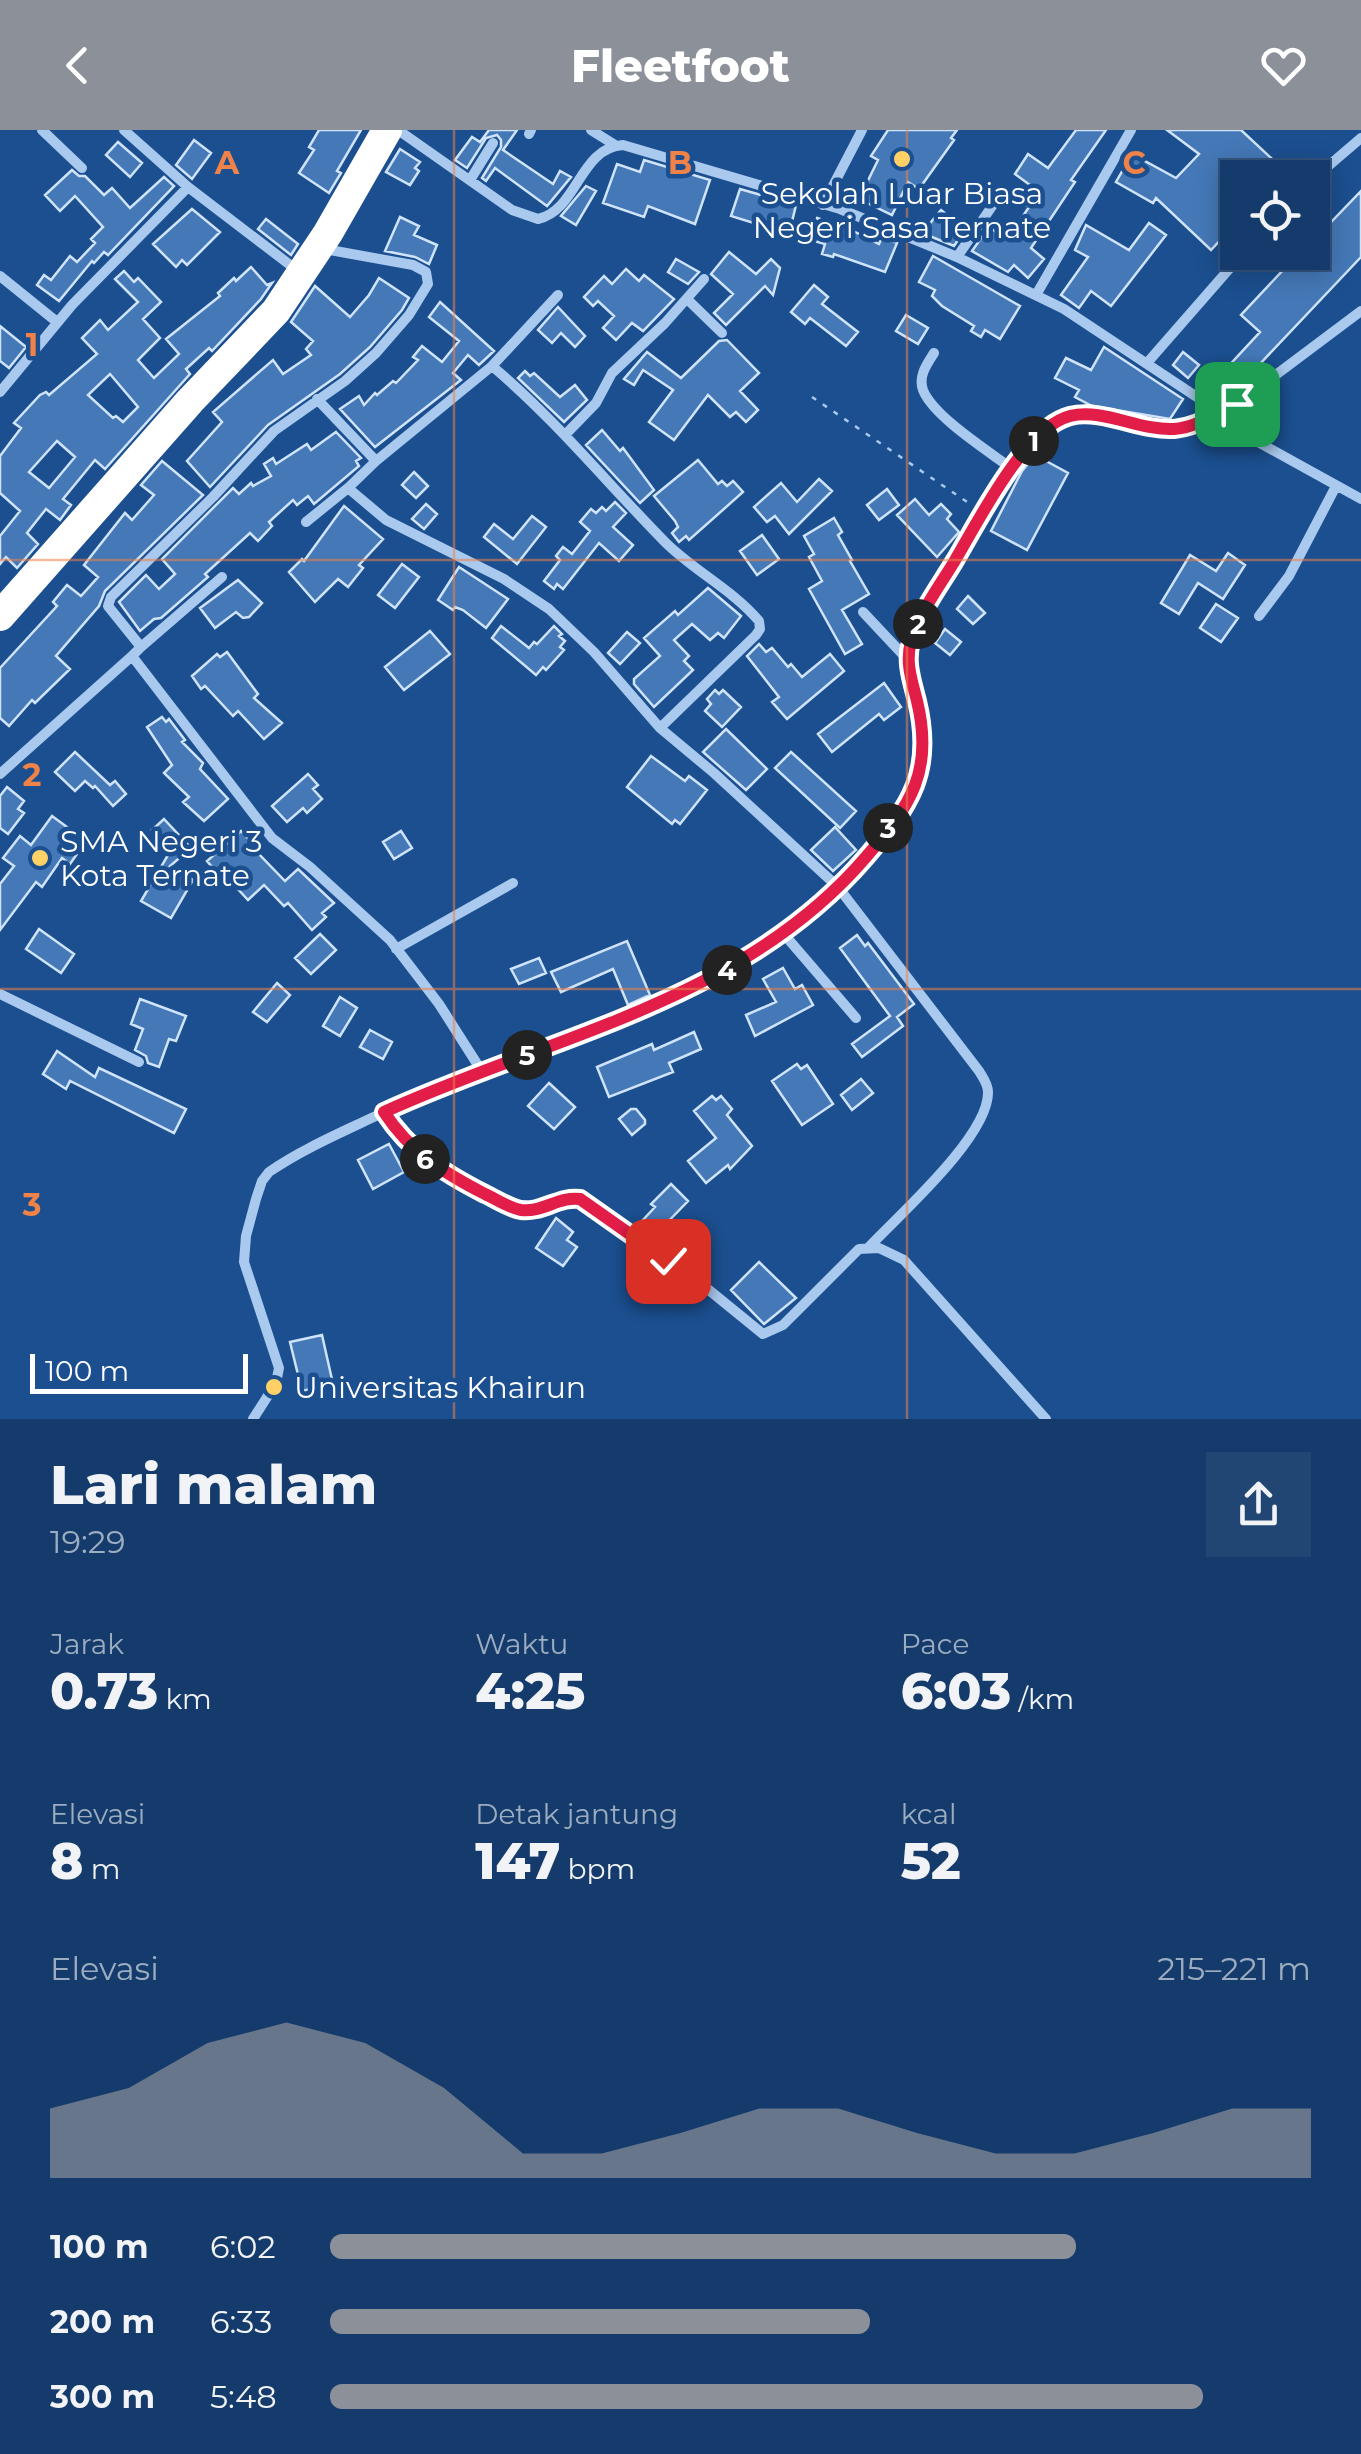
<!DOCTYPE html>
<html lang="id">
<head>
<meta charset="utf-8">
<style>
  body { margin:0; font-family:Montserrat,sans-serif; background:#214673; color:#f1f3f6; height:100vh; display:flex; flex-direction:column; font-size:38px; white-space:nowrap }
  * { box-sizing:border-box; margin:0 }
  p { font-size:32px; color:#9dadc1 }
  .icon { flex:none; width:55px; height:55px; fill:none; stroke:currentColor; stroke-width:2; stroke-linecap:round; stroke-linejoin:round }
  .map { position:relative; height:1289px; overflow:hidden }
  .sheet { display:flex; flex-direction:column; background:#143b6b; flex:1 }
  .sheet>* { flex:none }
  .fabs { position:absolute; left:1220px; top:30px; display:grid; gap:20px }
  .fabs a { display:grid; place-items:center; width:110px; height:110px; border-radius:0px; background:#143b6b; box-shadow:0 5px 25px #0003,0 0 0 2px #33557e; font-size:50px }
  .scale { position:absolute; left:30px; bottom:25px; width:218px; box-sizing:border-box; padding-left:10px; border:5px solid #fff; border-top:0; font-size:28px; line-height:35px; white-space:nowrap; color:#fff; -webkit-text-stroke:8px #1b4f8f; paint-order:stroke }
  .pin { position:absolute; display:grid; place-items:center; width:85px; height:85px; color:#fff; margin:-42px; border-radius:20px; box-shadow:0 5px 15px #0006 }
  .km { position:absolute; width:50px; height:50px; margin:-25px; border-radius:50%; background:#222; color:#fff; font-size:28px; line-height:50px; text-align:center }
  .round { display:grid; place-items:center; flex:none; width:105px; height:105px; border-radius:0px; background:#214673 }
  .headline { display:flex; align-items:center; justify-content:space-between; height:170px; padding:0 50px }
  h1 { font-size:55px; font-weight:800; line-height:75px }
  .figures { display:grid; grid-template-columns:repeat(3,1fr); gap:15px; height:170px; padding:10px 50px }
  .figures div { display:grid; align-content:center }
  .figures b { font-size:50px; font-weight:800 }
  .figures small { font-size:28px; font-weight:400 }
  .figures p { font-size:28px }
  .chart { height:280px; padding:20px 50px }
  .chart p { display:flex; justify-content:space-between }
  .chart svg { width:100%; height:180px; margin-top:10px; fill:#8c9099; opacity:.7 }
  ul { padding:0 50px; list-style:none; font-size:32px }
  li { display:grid; grid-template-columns:160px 120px 1fr; align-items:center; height:75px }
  li i { height:25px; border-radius:12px; background:#8c9099 }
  header { display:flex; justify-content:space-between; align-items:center; height:130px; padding:0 50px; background:#8c9099; color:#fff; font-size:45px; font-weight:800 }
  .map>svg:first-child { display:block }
  .building { fill:#4478b7; stroke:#cfe3fa; stroke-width:2.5; fill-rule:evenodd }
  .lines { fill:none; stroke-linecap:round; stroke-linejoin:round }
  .path { stroke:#a9c9ee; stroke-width:2.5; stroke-dasharray:5 8; stroke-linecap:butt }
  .street { stroke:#a9c9ee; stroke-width:10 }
  .highway { stroke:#fff; stroke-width:30 }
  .route-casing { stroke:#fff; stroke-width:20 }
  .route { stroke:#e11d48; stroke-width:12 }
  .grid { fill:none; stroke:#ee8249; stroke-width:2.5; stroke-opacity:0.55 }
  .poi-dot { fill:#ffd166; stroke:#1b4f8f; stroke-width:4 }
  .labels { text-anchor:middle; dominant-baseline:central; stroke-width:9; stroke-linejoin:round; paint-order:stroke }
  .poi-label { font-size:30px; fill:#fff; stroke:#1b4f8f; text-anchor:start }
  .grid-label { font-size:32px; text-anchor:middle; font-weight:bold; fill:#ee8249; stroke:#1b4f8f; stroke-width:9; stroke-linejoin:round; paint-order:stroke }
</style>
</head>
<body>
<header><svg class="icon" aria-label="back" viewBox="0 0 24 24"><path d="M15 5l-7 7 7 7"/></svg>Fleetfoot<svg class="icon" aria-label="heart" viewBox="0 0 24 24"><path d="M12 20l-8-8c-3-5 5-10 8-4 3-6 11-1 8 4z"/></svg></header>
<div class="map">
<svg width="1361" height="1289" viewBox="0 0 1361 1289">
  <rect width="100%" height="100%" fill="#1b4f8f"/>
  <path class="building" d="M319,0H361L337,41L341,43L329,63L299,43L314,20L309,17Z
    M489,0H517L503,20L553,54L560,41L571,47L547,76L495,38L486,51L482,48L501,17V10L497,5L486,8L467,38L455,30L472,7L480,12Z
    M888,0H957L951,8L954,10L919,59L908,52L892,85L859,69L878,30L871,26Z
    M1076,0H1106L1071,50L1075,52L1031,118L1044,129L1028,148L1014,135L1008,142L972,121L989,97L1007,110L1029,77L1024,74L1034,58L1015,44L1028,24L1048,38Z
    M1167,0H1241L1285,41L1279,48H1238V91L1211,120L1156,68L1153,73L1116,52L1132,24L1176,48L1199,24Z
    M194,10L211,23L192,49L176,35Z
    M118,12L142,33L130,47L106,25Z
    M400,19L420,32L415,38L419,41L410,55L386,42Z
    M644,30L710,50L695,94L648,76L644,87L603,73L617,34L640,42Z
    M72,40L79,46H85L104,65L112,58L130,78L164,47L174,56L108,125L104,122L94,133L92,131L59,171L37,155L44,145L51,150L70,126L77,132L95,113L91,109L103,97L75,66L60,81L45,65Z
    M586,56L596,61L576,95L561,86Z
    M740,59L796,75L789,104L731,86Z
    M1361,61V127L1240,255L1224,241L1260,202L1241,185L1300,122H1312V112Z
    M192,79L220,102L187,135L182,130L176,137L153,114Z
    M941,80L964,99L969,94L954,116L922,103Z
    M400,87L419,96L414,105L437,115L429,134L415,127L385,121Z
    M817,88L843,96L879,114L882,107L897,113L885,142L834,124L833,127L822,124L825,114L810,110Z
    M266,89L298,114L291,125L258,99Z
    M1149,93L1166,105L1111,176L1091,161L1079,178L1061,165L1088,127L1075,120L1086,95L1129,120Z
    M729,122L756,144L771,129L780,138L773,165L765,156L726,195L714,183L733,164L711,144Z
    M933,126L1020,176L1000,209L985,200L981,207L971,201L974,196L942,176L932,166L935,160L919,152Z
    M676,129L699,142L688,154L668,142Z
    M251,137L267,155L272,153L261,169L212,221L209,218L186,239L190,244L105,339L95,330L63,369L71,375L60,390L46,379L27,403L38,414L17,438L6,427L0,434V406L20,381L0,363V326L21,298L14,293L40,265L46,262L49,265L97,224L82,208L100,190L108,200L138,172L115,149L124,141L134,152L138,148L161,172L143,189L160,208L138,230L154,248L179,224L166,209L220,166L218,163L234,148L236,151ZM110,244L138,277L123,292L116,286L113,288L88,265ZM57,311L75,327L49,358L29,342Z
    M626,139L639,151L644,145L674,169L643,201L632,193L616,210L603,198L614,186L598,171L593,176L584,167L604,146L612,154Z
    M379,148L409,168L402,180L370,217L340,244L268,295L210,357L187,331L222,292L213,282L273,230L283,244L311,225L306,219L313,211L291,192L315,156L350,187L369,165Z
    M814,155L828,167L822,174L858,202L846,216L810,188L805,194L791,182Z
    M440,172L494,221L479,235L468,225L453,243L461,250L375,317L340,279L359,266L364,275L375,263L377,265L393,251L396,253L418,230L413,227L422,216L442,232L459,211L429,187Z
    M558,177L585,206L575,217L561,203L552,213L538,200Z
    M906,185L928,198L918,214L896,201Z
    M0,196L26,217L9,238L0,231Z
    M727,210L759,243L740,261L758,280L746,292L736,282L730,287L708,265L674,310L649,292L673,260L643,240L634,255L624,249L647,222L681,248L719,211Z
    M1104,217L1183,269L1170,289L1092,276L1075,267L1079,260L1055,248L1066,228L1091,240Z
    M1183,222L1199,235L1188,248L1173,235Z
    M525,241L530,246L534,243L560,267L575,255L587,270L564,292L518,248Z
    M602,300L620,321L623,318L654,360L640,373L586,315Z
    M336,302L361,328L356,331L359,336L314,374L308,366L297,375L293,370L269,392L272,396L258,411L250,403L205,444L208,447L161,488L154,489L140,501L119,472L146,445L159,459L175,444L162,429L233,358L239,364L251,353L253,356L271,346L264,334L273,328L276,334L307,314L311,320Z
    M1035,325L1068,343L1027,420L991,401L1022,341Z
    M698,330L718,354L722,351L727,356L733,351L743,362L689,410L686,406L679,412L672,403L678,397L675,391L654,366Z
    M162,331L203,365L105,461L99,476L56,526L70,539L35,573L32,570L9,596L0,588V538L57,476L53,472L67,455L81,466L98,447L84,435L125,383L132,390L154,365L141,355Z
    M414,342L428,356L416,368L402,355Z
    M819,349L832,361L789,404L775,386L767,392L754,377L781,353L797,372Z
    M887,359L899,375L879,390L867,375Z
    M915,369L929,385L941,374L951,384L947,389L959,402L937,427L897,385Z
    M615,372L626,383L613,397L633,415L619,431L599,413L563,459L557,454L554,459L544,451L560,430L556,426L563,417L572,424L590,401L580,392L591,379L596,383L602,377L606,381Z
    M426,374L437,384L424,399L412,389Z
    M344,376L383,409L359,435L363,438L348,457L338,449L315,472L289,442L302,429L304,431Z
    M532,386L546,397L517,434L484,407L494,394L513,409Z
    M834,388L842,402L838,405L852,430L850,431L869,464L842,480L862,514L845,524L809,459L822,451L809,427L814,424L804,406Z
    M762,405L779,429L757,445L740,421Z
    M1228,423L1245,435L1223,469L1198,453L1179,484L1161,473L1190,425L1216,441Z
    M402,434L419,447L395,478L378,465Z
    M459,437L508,469L486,498L463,480L455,477L453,480L438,470Z
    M238,450L262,473L249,487L243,488L236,482L215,498L200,478Z
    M708,458L741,486L724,508L718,503L710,510L692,494L674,510L689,526L684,531L693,540L654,577L634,554V549L660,526L644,508L675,481L678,485Z
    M968,466L985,483L973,494L957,479Z
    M1216,474L1238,488L1221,512L1200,498Z
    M501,496L529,518L534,512L537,514L554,496L562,504L559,506L565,511L560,517L564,520L546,540L543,537L536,545L492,508Z
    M945,499L961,512L950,525L935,513Z
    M430,501L450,524L404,560L385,537Z
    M627,502L640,513L620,534L608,523Z
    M759,514L766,522L772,518L788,537L791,534L802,547L830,524L844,541L787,589L772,572L779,567L747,526Z
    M227,522L258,564L254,568L282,593L264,609L238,581L233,586L205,556L201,559L192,546L217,524L220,527Z
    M884,553L901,577L884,590L879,584L832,622L818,604Z
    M715,560L719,564L723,560L741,577L722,597L705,581L711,574L707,569Z
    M162,587L166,592L169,589L185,610L182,612L203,633L200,639L228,669L204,691L183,672L189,667L164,643L172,635L147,597Z
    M726,599L767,639L746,660L703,622Z
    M75,622L110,655L115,651L126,664L113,676L95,656L93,658L85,651L75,661L55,642Z
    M791,622L856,681L840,698L775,638Z
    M651,626L685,651L689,646L707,660L680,694L675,690L672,694L627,657Z
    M308,644L318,655L313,659L322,669L307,683L303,678L287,692L272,676Z
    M7,657L24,671L18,679L24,683L8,704L0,698V666Z
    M52,686L86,711L70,734L62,728L42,757L36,752L0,800V754L14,736L3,728L20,706L31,715Z
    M164,689L191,718L170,736L193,750L171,788L141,771L171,720L152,700Z
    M835,697L856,720L833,741L811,720Z
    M241,701L254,715L252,717L285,751L298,739L334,773L322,783L326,787L312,800L288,773L284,776L264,755L248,770L223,743L220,746L207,731Z
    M401,701L412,718L394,729L383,712Z
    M39,799L74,824L61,843L26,819Z
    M320,804L336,820L311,844L295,828Z
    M857,805L865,816L868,813L914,874L897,887L903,896L862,927L852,914L890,886L840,818Z
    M627,811L650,865L628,875L613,839L561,862L551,842Z
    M539,828L546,843L519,854L511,839Z
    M783,838L795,859L802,855L813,875L755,906L746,885L776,872L763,849Z
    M277,853L290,865L267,892L253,882Z
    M340,867L357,878L340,906L323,896Z
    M140,869L186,886L176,911L169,909L159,937L148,933L146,926L135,920L143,899L131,894Z
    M370,900L392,912L383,929L360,917Z
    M694,902L701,919L669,933L673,942L609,967L597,937L652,914L654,920Z
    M57,921L95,947L99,938L186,979L174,1003L70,951L66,959L43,944Z
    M797,934L801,939L807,935L833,974L802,995L772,951Z
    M861,949L873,963L852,980L841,965Z
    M549,953L575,977L554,999L528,976Z
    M712,966L716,970L721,966L732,979L727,985L752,1016L730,1039L728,1035L706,1053L688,1031L716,1008L694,981Z
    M631,979H636L645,990V994L632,1005L619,989Z
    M389,1014L404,1042L373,1059L358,1030Z
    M671,1054L688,1071L657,1103L643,1090L655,1077L651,1074Z
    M556,1088L573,1102L567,1110L577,1117L563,1136L536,1118Z
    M759,1132L796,1168L764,1194L731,1160Z
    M322,1205L333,1254L302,1261L290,1212Z"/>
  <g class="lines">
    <path class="path" d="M812,267L973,376"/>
    <path class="street" d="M42,0L82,38
      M124,0L188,57L298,141
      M398,0L512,80L538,89C578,80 579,18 623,15L840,79L957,127L1064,179L1218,281L1237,274L1361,181
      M591,0L615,15
      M529,4L531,0
      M470,50L493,13
      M1312,50L1361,8
      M823,75L862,0
      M324,119L413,135L426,142L428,154L409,185L376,223L345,251L274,301L213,367L111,467L108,476L141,517L132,526L272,708L310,737L390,810L439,874L481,940
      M957,127L997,69
      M0,146L57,192
      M1036,165L1131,0
      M687,169L722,203
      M934,223C927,234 918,246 923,260C933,286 988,321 1011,338
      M1147,233L1244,122
      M492,236L558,165
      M0,262L72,175L188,57
      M317,269L376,331L348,358L386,390L504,449L549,479L594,522L660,598L714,643L838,757L979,941C983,948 988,954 988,962C989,1006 899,1085 869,1117
      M1211,286L1361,369
      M565,305L596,273L612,243L665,193L704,149
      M376,331L492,236C555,289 607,353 665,412C694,441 733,460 759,491L760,499L756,505L660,598
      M306,392L348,358
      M863,482L908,530
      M1259,486L1289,446L1336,356
      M141,517L222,447
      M0,644L132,526
      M783,803L856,888
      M396,819L513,753
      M0,864L139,932
      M384,982C410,1022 444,1043 486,1064C496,1069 509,1078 521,1080C542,1083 559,1065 581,1069L704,1156L763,1204L783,1195L859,1119L879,1118L904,1130L1046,1289
      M253,1289L276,1253L279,1238L244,1132L246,1106L256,1069L262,1051L269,1042C298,1022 331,1007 363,992C402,974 441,955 481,940C590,900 712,868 801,790C844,752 902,699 920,644C934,597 905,566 908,525C912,485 1017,319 1052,296C1093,268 1146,308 1192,296C1202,293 1210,287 1218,281"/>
    <path class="highway" d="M0,486L190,271L276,181L328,103L387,0"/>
  </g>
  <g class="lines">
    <defs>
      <path id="route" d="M668,1131L580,1069C559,1066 542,1083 521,1080C509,1078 496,1069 485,1064C444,1043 410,1022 384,982C550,906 742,872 866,727C911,675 934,641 917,571C912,551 905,532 911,512C919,483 939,457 954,432C977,394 1024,298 1070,286C1103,278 1140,301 1174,299C1198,297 1215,283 1237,274"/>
    </defs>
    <use href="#route" class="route-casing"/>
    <use href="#route" class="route"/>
  </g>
  <path class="grid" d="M454,0V1289M907,0V1289M0,430H1361M0,859H1361"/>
  <g class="poi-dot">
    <circle cx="902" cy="29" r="10"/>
    <circle cx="40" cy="728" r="10"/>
    <circle cx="274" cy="1257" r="10"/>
  </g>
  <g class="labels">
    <g class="poi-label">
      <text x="902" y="63" text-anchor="middle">Sekolah Luar Biasa<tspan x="902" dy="34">Negeri Sasa Ternate</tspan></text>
      <text x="60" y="711">SMA Negeri 3<tspan x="60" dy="34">Kota Ternate</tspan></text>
      <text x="294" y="1257">Universitas Khairun</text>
    </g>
  </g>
  <g class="grid-label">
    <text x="227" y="44">A</text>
    <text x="680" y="44">B</text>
    <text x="1134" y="44">C</text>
    <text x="32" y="226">1</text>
    <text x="32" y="656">2</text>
    <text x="32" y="1086">3</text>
  </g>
</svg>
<div class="fabs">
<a><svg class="icon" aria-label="locate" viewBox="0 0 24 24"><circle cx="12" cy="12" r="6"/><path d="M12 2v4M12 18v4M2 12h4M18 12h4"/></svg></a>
</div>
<div class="scale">100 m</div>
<div class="pin" style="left:1237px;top:274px;background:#1e9e55"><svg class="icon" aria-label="arrive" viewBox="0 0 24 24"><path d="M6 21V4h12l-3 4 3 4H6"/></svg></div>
<div class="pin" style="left:668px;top:1131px;background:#d93025"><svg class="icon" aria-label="check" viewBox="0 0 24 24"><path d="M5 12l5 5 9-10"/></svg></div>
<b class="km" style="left:1034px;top:311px">1</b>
<b class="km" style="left:918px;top:494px">2</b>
<b class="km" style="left:888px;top:698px">3</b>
<b class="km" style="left:727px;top:840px">4</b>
<b class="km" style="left:527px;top:925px">5</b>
<b class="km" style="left:425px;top:1029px">6</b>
</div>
<section class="sheet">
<div class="headline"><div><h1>Lari malam</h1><p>19:29</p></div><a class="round"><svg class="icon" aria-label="share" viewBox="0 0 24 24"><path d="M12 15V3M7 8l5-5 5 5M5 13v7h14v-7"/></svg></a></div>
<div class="figures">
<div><p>Jarak</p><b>0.73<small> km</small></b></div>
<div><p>Waktu</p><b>4:25</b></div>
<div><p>Pace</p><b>6:03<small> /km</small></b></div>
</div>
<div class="figures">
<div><p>Elevasi</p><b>8<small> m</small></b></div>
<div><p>Detak jantung</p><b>147<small> bpm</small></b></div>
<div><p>kcal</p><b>52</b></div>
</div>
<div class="chart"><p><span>Elevasi</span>215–221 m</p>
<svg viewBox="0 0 160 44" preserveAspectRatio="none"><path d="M0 44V27L10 22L20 11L30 6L40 11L50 22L60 38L70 38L80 33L90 27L100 27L110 33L120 38L130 38L140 33L150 27L160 27V44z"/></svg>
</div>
<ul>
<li><b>100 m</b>6:02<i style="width:76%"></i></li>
<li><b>200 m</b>6:33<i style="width:55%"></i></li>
<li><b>300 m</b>5:48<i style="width:89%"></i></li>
</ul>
</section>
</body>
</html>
